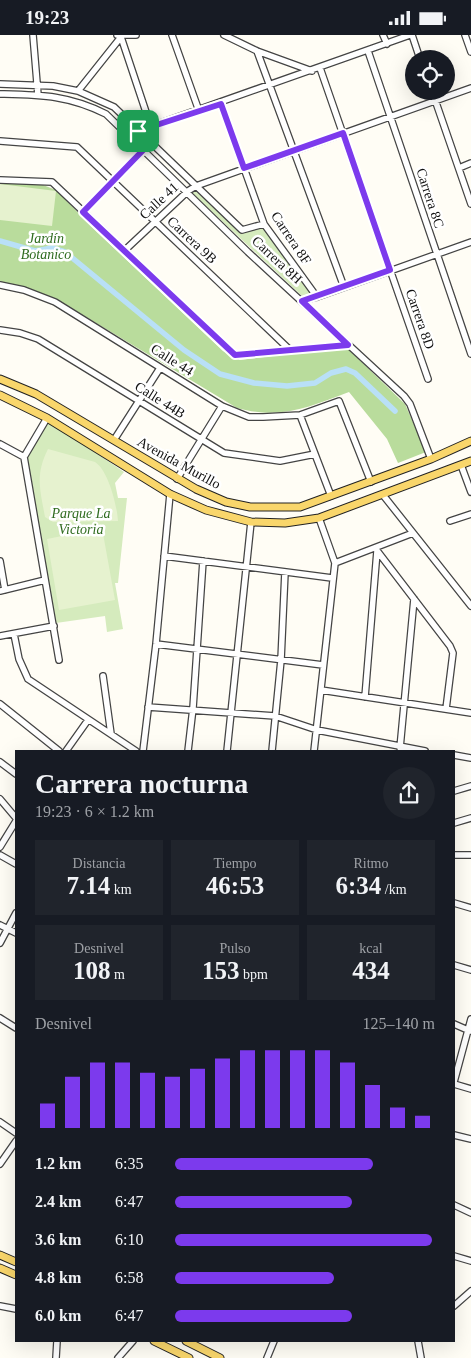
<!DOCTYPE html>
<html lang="es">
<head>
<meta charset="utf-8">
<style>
  body { margin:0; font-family:Georgia,serif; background:#20242c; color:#f1f3f6; height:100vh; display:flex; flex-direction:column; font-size:19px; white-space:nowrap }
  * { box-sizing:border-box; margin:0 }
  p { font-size:16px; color:#9ea1a6 }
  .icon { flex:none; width:28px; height:28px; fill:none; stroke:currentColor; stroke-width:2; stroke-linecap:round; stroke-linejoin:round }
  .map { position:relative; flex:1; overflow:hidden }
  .sheet { position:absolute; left:15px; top:715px; width:440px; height:592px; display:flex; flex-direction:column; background:#171b24; border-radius:0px; box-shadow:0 5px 20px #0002 }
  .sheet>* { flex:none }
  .tools { position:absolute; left:405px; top:15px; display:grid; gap:10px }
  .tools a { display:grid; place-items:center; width:50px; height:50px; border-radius:50%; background:#171b24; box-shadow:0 5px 20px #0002; font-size:25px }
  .pin { position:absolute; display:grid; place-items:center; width:42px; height:42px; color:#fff; margin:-21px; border-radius:10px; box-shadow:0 2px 8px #0006 }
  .round { display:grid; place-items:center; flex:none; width:52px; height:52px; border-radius:26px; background:#20242c }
  .head { display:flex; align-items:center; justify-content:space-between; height:85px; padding:0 20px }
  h1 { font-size:28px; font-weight:700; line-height:38px }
  .stats { display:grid; grid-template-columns:repeat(3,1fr); gap:8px; height:85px; padding:5px 20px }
  .stats div { display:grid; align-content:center; border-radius:0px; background:#20242c; text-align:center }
  .stats b { font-size:25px; font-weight:700 }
  .stats small { font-size:14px; font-weight:400 }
  .stats p { font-size:14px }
  .chart { height:140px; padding:10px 20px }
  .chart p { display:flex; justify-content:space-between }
  .chart svg { width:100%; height:90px; margin-top:5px; stroke:#7c3aed; stroke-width:6 }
  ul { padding:0 20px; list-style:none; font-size:16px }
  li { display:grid; grid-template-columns:80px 60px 1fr; align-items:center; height:38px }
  li i { height:12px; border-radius:6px; background:#7c3aed }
  .status { display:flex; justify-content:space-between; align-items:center; height:35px; padding:0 25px; background:#171b24; direction:ltr }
  .status svg { height:14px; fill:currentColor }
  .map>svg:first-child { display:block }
  .green { fill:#d5ebbd }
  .forest { fill:#b9dc9c }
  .pitch { fill:#e6f2cf }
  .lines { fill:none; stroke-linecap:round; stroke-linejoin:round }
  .canal { stroke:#b9e0f7; stroke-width:5.5 }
  .minor-casing { stroke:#444; stroke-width:8 }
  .major-casing { stroke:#222; stroke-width:9 }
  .minor { stroke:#fff; stroke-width:5.5 }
  .major { stroke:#f9d66b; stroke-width:7 }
  .route-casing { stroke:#fff; stroke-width:10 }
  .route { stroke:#7c3aed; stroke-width:6 }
  .labels { text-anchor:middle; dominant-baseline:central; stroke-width:5; stroke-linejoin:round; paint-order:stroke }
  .street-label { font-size:14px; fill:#111; stroke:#fff }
  .park-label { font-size:14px; font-style:italic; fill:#2f6b1f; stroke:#fff }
</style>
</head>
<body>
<div class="status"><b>19:23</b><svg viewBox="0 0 49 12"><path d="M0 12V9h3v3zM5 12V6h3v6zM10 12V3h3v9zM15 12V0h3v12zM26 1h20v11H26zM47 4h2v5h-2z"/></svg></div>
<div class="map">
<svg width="471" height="1323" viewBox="0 0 471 1323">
  <rect width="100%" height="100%" fill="#fffdf5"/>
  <path class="green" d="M193,154L241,196L246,197L262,191L311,258L302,261L191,157Z
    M49,386L124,437L115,448L118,463H127L118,548H115L123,594L107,597L105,581L56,588L26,423Z"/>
  <path class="forest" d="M0,148L43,150L56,155L97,197L223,316L240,325L346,312L405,369L426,417L398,428L387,404L349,357C309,372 281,385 237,373L58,265L27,253L0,248Z"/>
  <path class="pitch" d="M0,149L56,156L52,191L0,185Z
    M48,414L95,427C108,435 117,470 118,486L53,487L45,482C40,454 35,440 48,414Z
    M102,493L115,565L59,575L47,504Z"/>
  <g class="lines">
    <path class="canal" d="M0,206L35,216L52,213L65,217L184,315L220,339L254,348L287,351L315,348L331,338L346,334L355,338L395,376"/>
    <defs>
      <path id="minor" d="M33,0L38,60
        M117,0H136
        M172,0L199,76
        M224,0L257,16L312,36
        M383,0L387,9
        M412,0L420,24
        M465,0L471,17
        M121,2L151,92
        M257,16L344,252
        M368,16L471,319
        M320,33L428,344
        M0,49L53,51L78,56L114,72L242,195L264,189
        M78,56L121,2
        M432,56L471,169
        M0,59C41,60 68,60 106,79L248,217L404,361L410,369L431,424
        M221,69L264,189L317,262
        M138,96L410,0
        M0,106L77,112L290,315
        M459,133L471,128
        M0,145L52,147L235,320L348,310
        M83,177L147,111
        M124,216L188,156L196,151L471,53
        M0,250L24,255L55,267L222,371L249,382H263L300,380L339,366L371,447
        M302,266L317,262L471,207
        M0,295L20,298L38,304L224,418L280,426L315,419
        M300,380L331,461
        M47,383L24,422L59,625
        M114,405L160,333
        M0,409L24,422
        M461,430L471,457
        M177,444L222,371
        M383,460L471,571
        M450,486L471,479
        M375,513L450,611L453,618L446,674
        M164,521L332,543
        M0,526L5,555
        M335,528L413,498
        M0,556L45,545
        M14,599L19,624L28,644L136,716
        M0,601L54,591
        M156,609L323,630
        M103,641L111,699
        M321,655L471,678
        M365,662L377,516
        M0,669L59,716
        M148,672L275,681L317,695L425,716
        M400,713L414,564
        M66,716L88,685
        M143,716L156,609L170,459
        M188,716L193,673L203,526
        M227,716L251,487
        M272,716L281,625L285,537
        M314,716L335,528L319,483
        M454,720L471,723
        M0,727L16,739
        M454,756L471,751
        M0,764L16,783
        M454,788L471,783
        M0,812L16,786
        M0,820L16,829
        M454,820H471
        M454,868L471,873
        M0,890L16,898
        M0,908L16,878
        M454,930L471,935
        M0,983L16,993
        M454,989L470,996
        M454,1047L471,984
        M454,1049L471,1054
        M0,1087L16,1098
        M454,1100L471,1104
        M0,1129L16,1106
        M454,1170L471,1178
        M454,1221L471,1226
        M0,1271L16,1274
        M454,1271L471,1256
        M418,1306L421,1323
        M56,1323L57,1306
        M118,1323L133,1306
        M267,1323L274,1306"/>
      <path id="major" d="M0,344L36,359L196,454L226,467L250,472H300L431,424L471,406
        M0,360L47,383L170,459L206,475L251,487L285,488L319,483L471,426
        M0,1220L16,1227
        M0,1233L16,1240
        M154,1306L189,1323
        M186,1306L220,1323"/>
    </defs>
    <use href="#minor" class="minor-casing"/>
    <use href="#major" class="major-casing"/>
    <use href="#minor" class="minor"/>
    <use href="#major" class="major"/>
  </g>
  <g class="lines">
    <defs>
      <path id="route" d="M221,69L244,133L343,98L390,235L302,266L348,310L235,320L83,177L150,108L138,96Z"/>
    </defs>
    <use href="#route" class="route-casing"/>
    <use href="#route" class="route"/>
  </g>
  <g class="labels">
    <g class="street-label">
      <text transform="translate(430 163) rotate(72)">Carrera 8C</text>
      <text transform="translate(159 166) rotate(-43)">Calle 41</text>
      <text transform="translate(291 203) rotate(56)">Carrera 8F</text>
      <text transform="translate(192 205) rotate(43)">Carrera 9B</text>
      <text transform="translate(277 225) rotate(43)">Carrera 8H</text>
      <text transform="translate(420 284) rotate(71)">Carrera 8D</text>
      <text transform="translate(172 325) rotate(32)">Calle 44</text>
      <text transform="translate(160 365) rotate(32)">Calle 44B</text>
      <text transform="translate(179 428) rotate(29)">Avenida Murillo</text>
    </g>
    <g class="park-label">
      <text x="46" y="203">Jardín<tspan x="46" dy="16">Botanico</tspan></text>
      <text x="81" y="478">Parque La<tspan x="81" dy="16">Victoria</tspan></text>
    </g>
  </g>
</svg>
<div class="tools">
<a><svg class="icon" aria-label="locate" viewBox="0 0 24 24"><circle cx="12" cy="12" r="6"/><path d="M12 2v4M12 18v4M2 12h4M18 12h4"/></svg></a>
</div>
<div class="pin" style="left:138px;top:96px;background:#1e9e55"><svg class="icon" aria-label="arrive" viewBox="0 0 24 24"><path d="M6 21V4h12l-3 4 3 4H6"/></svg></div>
<section class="sheet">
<div class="head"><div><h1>Carrera nocturna</h1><p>19:23 · 6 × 1.2 km</p></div><a class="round"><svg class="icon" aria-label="share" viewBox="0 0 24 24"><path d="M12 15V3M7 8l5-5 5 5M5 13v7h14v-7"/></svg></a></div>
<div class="stats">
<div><p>Distancia</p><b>7.14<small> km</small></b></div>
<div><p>Tiempo</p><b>46:53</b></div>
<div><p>Ritmo</p><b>6:34<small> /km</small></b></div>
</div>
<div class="stats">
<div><p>Desnivel</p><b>108<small> m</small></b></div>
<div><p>Pulso</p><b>153<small> bpm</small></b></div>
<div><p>kcal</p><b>434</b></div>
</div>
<div class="chart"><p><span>Desnivel</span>125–140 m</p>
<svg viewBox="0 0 160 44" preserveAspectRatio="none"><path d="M5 44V32M15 44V19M25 44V12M35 44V12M45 44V17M55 44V19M65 44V15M75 44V10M85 44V6M95 44V6M105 44V6M115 44V6M125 44V12M135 44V23M145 44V34M155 44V38"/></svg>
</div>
<ul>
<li><b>1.2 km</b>6:35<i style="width:76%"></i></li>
<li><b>2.4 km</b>6:47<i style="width:68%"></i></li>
<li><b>3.6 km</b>6:10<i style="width:99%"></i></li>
<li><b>4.8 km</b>6:58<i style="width:61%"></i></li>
<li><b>6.0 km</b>6:47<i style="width:68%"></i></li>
</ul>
</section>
</div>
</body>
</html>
